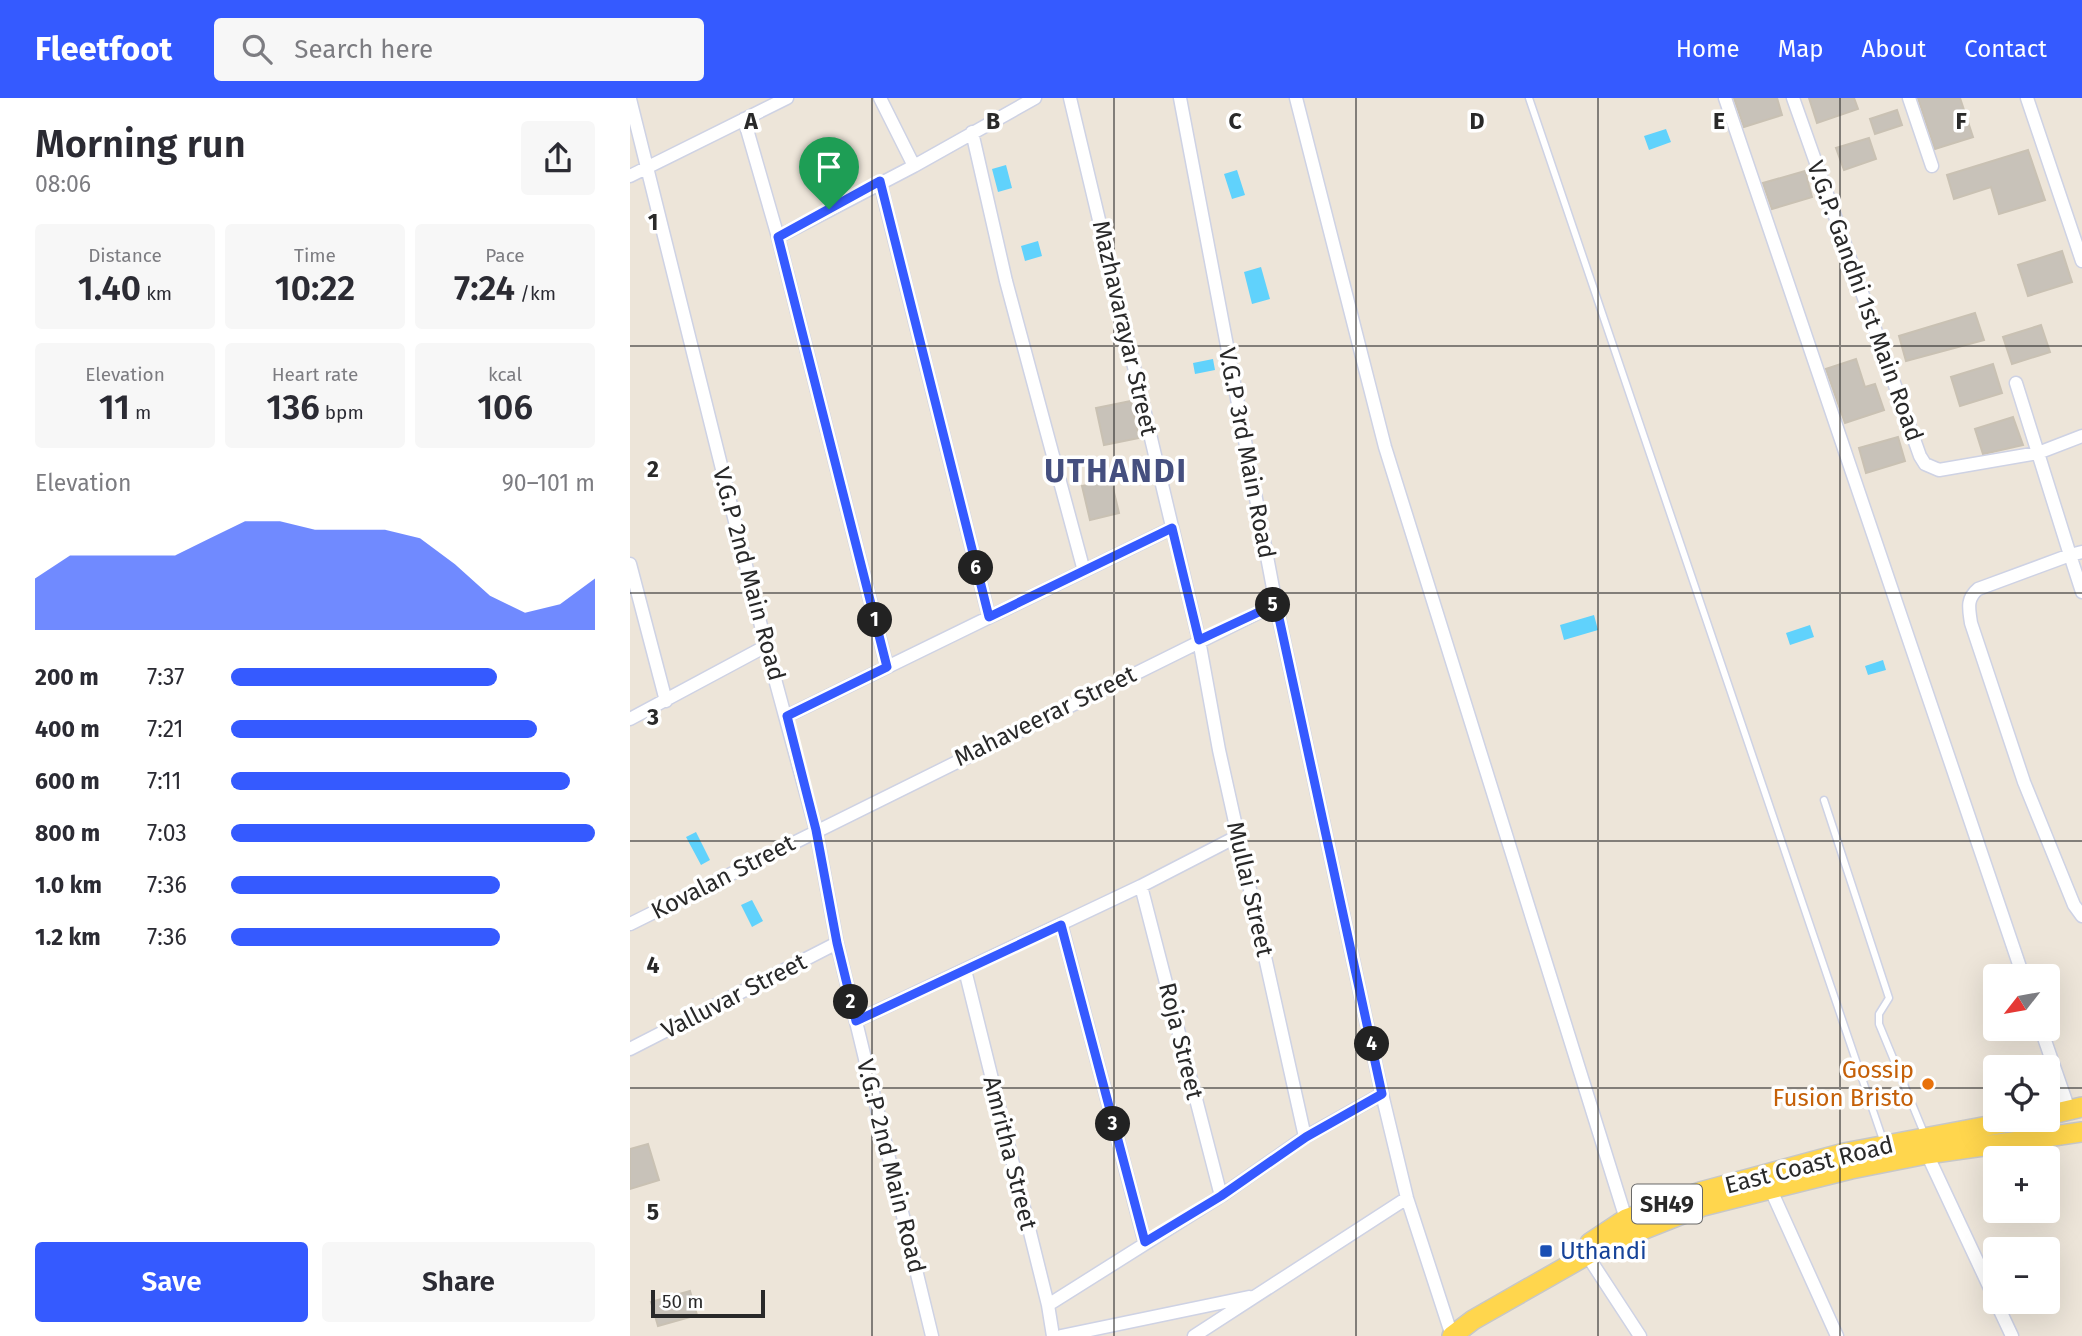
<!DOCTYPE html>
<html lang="en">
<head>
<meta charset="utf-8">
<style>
  body { margin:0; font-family:"Fira Sans",sans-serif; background:#f7f7f7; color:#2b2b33; height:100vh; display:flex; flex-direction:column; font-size:26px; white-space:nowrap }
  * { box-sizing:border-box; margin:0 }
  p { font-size:23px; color:#7c7c81 }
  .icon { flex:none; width:38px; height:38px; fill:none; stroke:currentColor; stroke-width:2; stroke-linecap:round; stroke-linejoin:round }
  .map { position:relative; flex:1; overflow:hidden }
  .details { display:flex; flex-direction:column; background:#fff; width:630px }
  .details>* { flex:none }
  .needle { width:46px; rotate:239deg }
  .buttons { position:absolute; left:1353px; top:866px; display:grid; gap:14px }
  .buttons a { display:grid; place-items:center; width:77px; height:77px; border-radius:7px; background:#fff; box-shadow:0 7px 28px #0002; font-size:35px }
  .scale { position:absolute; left:21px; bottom:18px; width:114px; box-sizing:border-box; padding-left:7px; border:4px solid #292929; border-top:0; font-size:19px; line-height:24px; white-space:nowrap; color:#292929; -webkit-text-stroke:5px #fff; paint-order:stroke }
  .pin { position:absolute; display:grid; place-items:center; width:60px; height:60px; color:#fff; margin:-72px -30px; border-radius:50% 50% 50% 0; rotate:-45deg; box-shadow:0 0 7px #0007 }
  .pin .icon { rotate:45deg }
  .km { position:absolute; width:35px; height:35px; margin:-18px; border-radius:50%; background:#222; color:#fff; font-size:19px; line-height:35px; text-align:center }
  .round { display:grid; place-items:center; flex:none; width:74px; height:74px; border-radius:7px; background:#f7f7f7 }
  .headline { display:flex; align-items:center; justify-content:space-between; height:119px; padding:0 35px }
  h1 { font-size:38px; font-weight:600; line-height:52px }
  .stats { display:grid; grid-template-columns:repeat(3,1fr); gap:10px; height:119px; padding:7px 35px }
  .stats div { display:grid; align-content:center; border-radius:7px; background:#f7f7f7; text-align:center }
  .stats b { font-size:35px; font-weight:600 }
  .stats small { font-size:19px; font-weight:400 }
  .stats p { font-size:19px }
  .chart { height:196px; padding:14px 35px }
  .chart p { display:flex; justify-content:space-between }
  .chart svg { width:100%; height:126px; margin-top:7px; fill:#355aff; opacity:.7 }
  .cta { display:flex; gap:14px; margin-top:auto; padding:14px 35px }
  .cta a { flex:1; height:80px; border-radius:7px; background:#355aff; color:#fff; font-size:28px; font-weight:600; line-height:80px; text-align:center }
  .cta a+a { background:#f7f7f7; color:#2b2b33 }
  ul { padding:0 35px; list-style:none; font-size:23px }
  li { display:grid; grid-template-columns:112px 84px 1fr; align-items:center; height:52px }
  li i { height:18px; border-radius:9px; background:#355aff }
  header { display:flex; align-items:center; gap:42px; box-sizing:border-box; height:98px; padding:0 35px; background:#355aff; color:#fff }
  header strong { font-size:33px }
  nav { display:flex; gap:38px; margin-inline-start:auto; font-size:24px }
  .search { width:490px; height:63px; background:#f7f7f7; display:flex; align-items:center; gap:18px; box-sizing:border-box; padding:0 24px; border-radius:7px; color:#7c7c81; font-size:26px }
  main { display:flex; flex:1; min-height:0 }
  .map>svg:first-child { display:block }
  .water { fill:#60d2fc }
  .building { fill:#c8c2b9; stroke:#c9c1b3; stroke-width:2 }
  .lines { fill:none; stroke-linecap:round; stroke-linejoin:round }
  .service-casing { stroke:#ced2e4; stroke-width:9 }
  .minor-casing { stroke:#ced2e4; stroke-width:15 }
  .primary-casing { stroke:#c7c7c7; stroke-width:22 }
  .service { stroke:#fff; stroke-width:6 }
  .minor { stroke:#fff; stroke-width:12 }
  .primary { stroke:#ffd64d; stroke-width:19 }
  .route-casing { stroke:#fff; stroke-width:14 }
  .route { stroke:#355aff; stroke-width:9 }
  .grid { fill:none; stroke:#292929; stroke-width:2; stroke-opacity:0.55 }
  .food-dot { fill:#e8710a; stroke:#fff; stroke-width:2.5 }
  .transit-dot { fill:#1a4fb4; stroke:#fff; stroke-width:2.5 }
  .labels { text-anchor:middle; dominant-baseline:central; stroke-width:7; stroke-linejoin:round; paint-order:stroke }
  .shield { fill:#fff; stroke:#696969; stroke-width:2 }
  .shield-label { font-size:23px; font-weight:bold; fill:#292929 }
  .street-label { font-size:24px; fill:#292929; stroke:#fff }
  .food-label { font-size:24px; fill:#c56008; stroke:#fff; text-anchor:end }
  .transit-label { font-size:24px; fill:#164399; stroke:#fff; text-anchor:start }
  .district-label { font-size:32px; font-weight:bold; letter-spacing:2px; fill:#454f7f; stroke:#fff }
  .grid-label { font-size:23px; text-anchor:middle; font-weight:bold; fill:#292929; stroke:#fff; stroke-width:7; stroke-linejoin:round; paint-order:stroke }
</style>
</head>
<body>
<header>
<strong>Fleetfoot</strong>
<div class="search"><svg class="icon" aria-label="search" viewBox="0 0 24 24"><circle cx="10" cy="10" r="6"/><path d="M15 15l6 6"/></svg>Search here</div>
<nav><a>Home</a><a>Map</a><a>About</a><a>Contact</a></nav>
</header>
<main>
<section class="details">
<div class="headline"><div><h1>Morning run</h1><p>08:06</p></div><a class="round"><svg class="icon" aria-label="share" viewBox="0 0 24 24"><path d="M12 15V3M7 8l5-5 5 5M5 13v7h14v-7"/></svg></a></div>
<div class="stats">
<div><p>Distance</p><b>1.40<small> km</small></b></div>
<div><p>Time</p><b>10:22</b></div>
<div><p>Pace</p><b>7:24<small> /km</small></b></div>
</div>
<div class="stats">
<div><p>Elevation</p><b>11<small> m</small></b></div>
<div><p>Heart rate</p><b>136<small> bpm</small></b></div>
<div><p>kcal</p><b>106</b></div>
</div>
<div class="chart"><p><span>Elevation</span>90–101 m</p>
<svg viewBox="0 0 160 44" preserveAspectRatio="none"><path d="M0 44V26L10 18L20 18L30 18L40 18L50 12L60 6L70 6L80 9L90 9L100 9L110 12L120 21L130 32L140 38L150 35L160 26V44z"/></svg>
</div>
<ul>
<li><b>200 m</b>7:37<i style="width:73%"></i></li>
<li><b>400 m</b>7:21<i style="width:84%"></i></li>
<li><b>600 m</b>7:11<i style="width:93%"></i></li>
<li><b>800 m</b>7:03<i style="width:100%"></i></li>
<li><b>1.0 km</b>7:36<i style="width:74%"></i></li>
<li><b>1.2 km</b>7:36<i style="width:74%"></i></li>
</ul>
<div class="cta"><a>Save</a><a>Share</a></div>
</section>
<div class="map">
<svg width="1452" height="1238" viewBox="0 0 1452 1238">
  <rect width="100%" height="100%" fill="#ede5d9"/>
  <path class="water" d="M1036,31L1041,44L1019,52L1014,38Z
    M376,67L382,90L368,94L362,71Z
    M607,72L615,97L602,101L594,76Z
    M408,143L412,158L395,163L391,148Z
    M631,169L640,201L622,206L614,174Z
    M583,261L585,272L565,276L563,265Z
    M964,517L968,532L934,542L930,527Z
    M1180,527L1184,539L1160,547L1156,535Z
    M1253,562L1256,572L1238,577L1235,568Z
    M66,734L80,762L71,767L56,739Z
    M122,802L133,823L122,829L111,807Z"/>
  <path class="building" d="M1104,0H1147L1152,17L1114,29Z
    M1179,0H1224L1228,11L1187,25Z
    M1288,0H1330L1343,39L1305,51Z
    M1267,12L1272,27L1245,36L1240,21Z
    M1239,40L1246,61L1214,72L1206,50Z
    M1398,52L1415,102L1369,116L1361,89L1324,101L1317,77Z
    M1175,73L1182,99L1142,111L1133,85Z
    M1432,153L1442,184L1398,198L1388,167Z
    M1345,215L1354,242L1276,263L1269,238Z
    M1411,227L1420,254L1382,266L1373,239Z
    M1226,261L1235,289L1245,286L1254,312L1215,325L1196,271Z
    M1363,266L1372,295L1330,308L1321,279Z
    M501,303L509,340L474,347L466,310Z
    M1383,319L1393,347L1353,356L1345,331Z
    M1268,339L1275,363L1236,375L1229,350Z
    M481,382L489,415L460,422L452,388Z
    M18,1046L29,1082L0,1091V1051Z
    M60,1193L67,1217L28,1228L21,1204Z"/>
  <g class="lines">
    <defs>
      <path id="service" d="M899,0L1254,1045
        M1194,702L1259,900L1249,916V926L1294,1035"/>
      <path id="minor" d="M250,0L284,68
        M440,0L569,542L589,652L675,1039
        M550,0L646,506L752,996L777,1100L822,1238
        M666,0L755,349L996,1121
        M1095,0L1393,878
        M1163,0L1290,358L1295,366L1309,372L1408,355L1440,457L1348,491C1336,501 1339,511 1341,525L1394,684L1444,807L1452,818
        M1279,0L1302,68
        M1397,0L1452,163
        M0,1L136,548L186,732L207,845L302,1238
        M114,21L148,139L257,569
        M342,34L376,183L454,473
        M0,78L157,0
        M250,84L359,519
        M148,139L284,68L405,0
        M1386,285L1408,355L1452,338
        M1452,454L1440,457L1452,494
        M0,466L36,603
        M157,618L542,430
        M0,621L136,548
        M511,788L591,1098
        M0,826L646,506
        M431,826L515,1145
        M335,872L418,1207L423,1238
        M226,923L511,788L608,738
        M1411,931L1439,1012
        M0,951L207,845
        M1297,1056L1365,1201
        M1140,1090L1207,1238
        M957,1157L1010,1238
        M1366,1204L1382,1238
        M418,1207L591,1098L675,1039L752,996
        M431,1238L619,1199
        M564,1238L777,1100"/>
      <path id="primary" d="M1418,1017L1452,1009
        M960,1145L996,1121L1070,1094L1214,1055L1390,1022
        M822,1238L843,1222L957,1157L1002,1136L1073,1108L1221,1071L1297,1056L1452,1034"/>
    </defs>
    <use href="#service" class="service-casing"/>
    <use href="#minor" class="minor-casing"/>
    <use href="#primary" class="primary-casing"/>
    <use href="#service" class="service"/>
    <use href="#minor" class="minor"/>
    <use href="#primary" class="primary"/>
  </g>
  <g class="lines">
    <defs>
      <path id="route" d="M250,83L359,519L542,430L569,542L646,506L752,996L676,1039L591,1098L515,1144L431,827L226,923L207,845L186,732L157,618L257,569L148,139Z"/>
    </defs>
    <use href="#route" class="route-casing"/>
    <use href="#route" class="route"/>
  </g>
  <path class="grid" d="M242,0V1238M484,0V1238M726,0V1238M968,0V1238M1210,0V1238M0,248H1452M0,495H1452M0,743H1452M0,990H1365M1418,990H1452"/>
  <circle class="food-dot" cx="1298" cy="986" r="7"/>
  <rect class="transit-dot" x="909" y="1146" width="14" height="14" rx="3.5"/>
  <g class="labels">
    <rect class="shield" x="1002" y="1086.5" width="70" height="39" rx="5"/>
    <g class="shield-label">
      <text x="1037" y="1106">SH49</text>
    </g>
    <g class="street-label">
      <text transform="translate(1235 203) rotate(70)">V.G.P. Gandhi 1st Main Road</text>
      <text transform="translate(495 230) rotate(77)">Mazhavarayar Street</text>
      <text transform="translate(617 355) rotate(79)">V.G.P 3rd Main Road</text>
      <text transform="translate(119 476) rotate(75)">V.G.P 2nd Main Road</text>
      <text transform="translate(415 618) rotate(-26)">Mahaveerar Street</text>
      <text transform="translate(93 779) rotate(-27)">Kovalan Street</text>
      <text transform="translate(620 791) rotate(77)">Mullai Street</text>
      <text transform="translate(104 898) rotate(-27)">Valluvar Street</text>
      <text transform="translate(551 943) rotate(76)">Roja Street</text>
      <text transform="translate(380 1055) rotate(76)">Amritha Street</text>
      <text transform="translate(1179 1067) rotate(-14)">East Coast Road</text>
      <text transform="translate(261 1068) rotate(76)">V.G.P 2nd Main Road</text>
    </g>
    <g class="food-label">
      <text x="1284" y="972">Gossip<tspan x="1284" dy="28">Fusion Bristo</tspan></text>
    </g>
    <g class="transit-label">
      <text x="930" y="1153">Uthandi</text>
    </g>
    <g class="district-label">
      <text x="486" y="373">UTHANDI</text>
    </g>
  </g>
  <g class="grid-label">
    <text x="121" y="31">A</text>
    <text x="363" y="31">B</text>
    <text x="605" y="31">C</text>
    <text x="847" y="31">D</text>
    <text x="1089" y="31">E</text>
    <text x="1331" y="31">F</text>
    <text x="23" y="132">1</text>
    <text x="23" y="379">2</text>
    <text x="23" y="627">3</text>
    <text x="23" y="875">4</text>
    <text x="23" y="1122">5</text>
  </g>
</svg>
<div class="buttons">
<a><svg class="needle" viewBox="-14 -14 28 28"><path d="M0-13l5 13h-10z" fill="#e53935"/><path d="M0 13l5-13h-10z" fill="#7c7c81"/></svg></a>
<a><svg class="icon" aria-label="locate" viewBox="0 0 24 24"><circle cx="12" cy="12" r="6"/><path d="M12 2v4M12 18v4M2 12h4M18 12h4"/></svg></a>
<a>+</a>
<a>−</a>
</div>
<div class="scale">50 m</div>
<div class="pin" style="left:199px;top:111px;background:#1e9e55"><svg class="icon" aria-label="arrive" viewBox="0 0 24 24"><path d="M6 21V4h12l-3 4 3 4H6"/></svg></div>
<b class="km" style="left:245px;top:522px">1</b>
<b class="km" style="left:221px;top:904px">2</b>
<b class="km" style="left:483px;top:1026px">3</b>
<b class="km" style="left:742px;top:946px">4</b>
<b class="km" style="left:643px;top:507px">5</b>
<b class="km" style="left:346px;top:470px">6</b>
</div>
</main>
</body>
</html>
